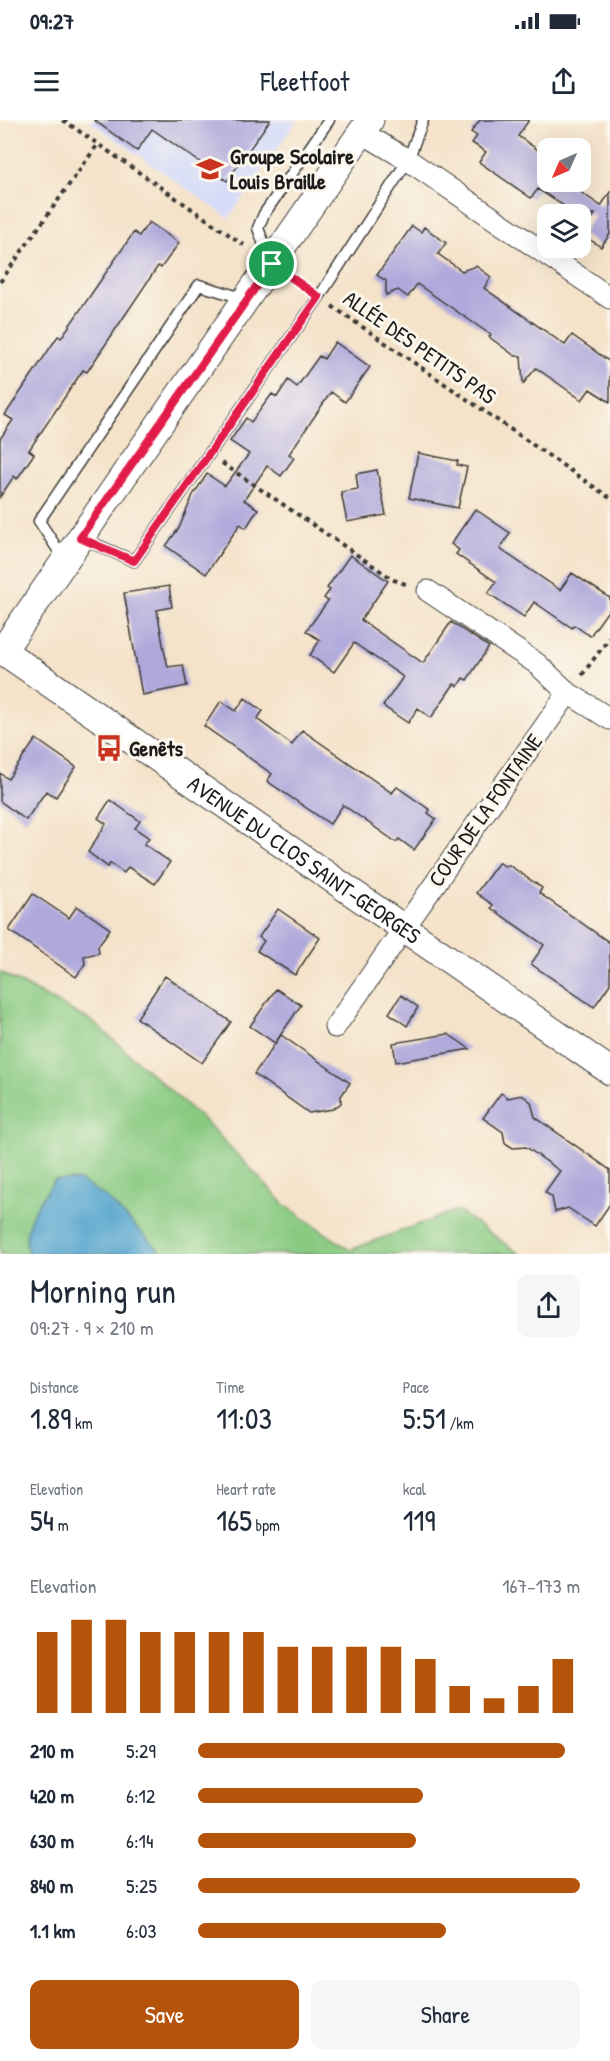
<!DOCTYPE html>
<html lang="en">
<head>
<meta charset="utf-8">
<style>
  body { margin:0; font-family:"Patrick Hand",sans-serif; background:#f6f6f7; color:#1f2937; height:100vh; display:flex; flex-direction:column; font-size:22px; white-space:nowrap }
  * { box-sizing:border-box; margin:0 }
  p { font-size:20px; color:#747a83 }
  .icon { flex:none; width:33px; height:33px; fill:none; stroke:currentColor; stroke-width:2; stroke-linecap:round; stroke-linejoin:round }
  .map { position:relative; height:1134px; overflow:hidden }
  .details { display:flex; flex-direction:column; background:#fff; flex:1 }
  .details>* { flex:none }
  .needle { width:39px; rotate:225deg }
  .controls { position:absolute; left:537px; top:18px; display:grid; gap:12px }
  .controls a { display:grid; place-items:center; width:54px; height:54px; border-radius:12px; background:#fff; box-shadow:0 6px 24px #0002; font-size:30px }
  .pin { position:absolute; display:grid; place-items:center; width:51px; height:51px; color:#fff; margin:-26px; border:3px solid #fff; border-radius:50%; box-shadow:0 2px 6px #0007 }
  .round { display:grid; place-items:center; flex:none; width:63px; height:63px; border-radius:12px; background:#f6f6f7 }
  .headline { display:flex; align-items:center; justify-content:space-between; height:102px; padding:0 30px }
  h1 { font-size:33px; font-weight:600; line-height:45px }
  .stats { display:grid; grid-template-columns:repeat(3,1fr); gap:9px; height:102px; padding:6px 30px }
  .stats div { display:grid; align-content:center }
  .stats b { font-size:30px; font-weight:600 }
  .stats small { font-size:16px; font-weight:400 }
  .stats p { font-size:16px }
  .chart { height:168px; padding:12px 30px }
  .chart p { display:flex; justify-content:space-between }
  .chart svg { width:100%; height:108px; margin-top:6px; stroke:#b45309; stroke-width:6 }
  .primary-button { display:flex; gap:12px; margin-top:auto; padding:12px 30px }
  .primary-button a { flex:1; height:69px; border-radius:12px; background:#b45309; color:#fff; font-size:24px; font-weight:600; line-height:69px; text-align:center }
  .primary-button a+a { background:#f6f6f7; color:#1f2937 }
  ul { padding:0 30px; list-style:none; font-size:20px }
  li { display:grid; grid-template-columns:96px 72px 1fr; align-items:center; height:45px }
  li i { height:15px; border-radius:8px; background:#b45309 }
  .status { display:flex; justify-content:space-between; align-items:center; height:42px; padding:0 30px; background:#fff; direction:ltr }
  .status svg { height:16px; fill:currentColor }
  header { display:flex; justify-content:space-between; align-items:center; height:78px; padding:0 30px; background:#fff; font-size:27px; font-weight:600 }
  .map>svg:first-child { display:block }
  .built { fill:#d2d9f9 }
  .green { fill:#89ca82; stroke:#52734f; stroke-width:1.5 }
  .water { fill:#53a4ce; stroke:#386075; stroke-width:1.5 }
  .building { fill:#afa8db }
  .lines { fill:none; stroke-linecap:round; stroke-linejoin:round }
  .service-casing { stroke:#3c3a36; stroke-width:13 }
  .minor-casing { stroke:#3c3a36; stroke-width:23 }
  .tertiary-casing { stroke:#3c3a36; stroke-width:29 }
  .path { stroke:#3c3a36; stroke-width:4; stroke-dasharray:4.5 4.5; stroke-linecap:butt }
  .service { stroke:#fff; stroke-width:10 }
  .minor { stroke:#fff; stroke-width:21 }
  .tertiary { stroke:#fff; stroke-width:27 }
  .route-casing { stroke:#fff; stroke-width:12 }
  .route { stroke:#e11d48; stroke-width:8 }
  .labels { text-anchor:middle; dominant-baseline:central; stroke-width:6; stroke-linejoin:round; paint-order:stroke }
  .poi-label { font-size:22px; font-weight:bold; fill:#1c1c1c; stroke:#fbf7ec; text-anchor:start }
  .street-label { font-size:22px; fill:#1c1c1c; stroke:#fbf7ec }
</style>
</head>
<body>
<div class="status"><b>09:27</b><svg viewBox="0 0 49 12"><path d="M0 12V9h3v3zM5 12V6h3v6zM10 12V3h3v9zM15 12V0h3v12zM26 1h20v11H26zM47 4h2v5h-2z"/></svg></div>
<header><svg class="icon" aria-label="menu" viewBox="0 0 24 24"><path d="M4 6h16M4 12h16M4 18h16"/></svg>Fleetfoot<svg class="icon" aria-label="share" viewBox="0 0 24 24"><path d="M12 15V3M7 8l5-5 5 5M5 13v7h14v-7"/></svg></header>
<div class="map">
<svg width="610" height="1134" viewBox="0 0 610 1134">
  <rect width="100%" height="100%" fill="#fbf7ec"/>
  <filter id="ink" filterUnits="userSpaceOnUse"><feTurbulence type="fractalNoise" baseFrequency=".0167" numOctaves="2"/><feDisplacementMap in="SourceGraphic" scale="12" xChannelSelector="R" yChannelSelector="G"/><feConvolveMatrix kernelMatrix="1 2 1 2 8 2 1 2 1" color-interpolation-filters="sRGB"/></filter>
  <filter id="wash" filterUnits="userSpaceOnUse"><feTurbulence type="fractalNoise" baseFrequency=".008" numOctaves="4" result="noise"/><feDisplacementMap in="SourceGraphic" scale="24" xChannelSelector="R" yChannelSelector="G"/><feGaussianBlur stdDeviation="1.35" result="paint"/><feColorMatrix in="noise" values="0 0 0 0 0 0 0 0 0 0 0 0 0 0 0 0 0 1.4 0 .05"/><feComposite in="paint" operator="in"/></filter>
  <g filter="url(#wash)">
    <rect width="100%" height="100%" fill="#f4e2c9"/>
    <path class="built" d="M88,0H297L229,98Z"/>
    <path class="green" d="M0,852L93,902L207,1003L285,1085L350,1130L457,1090L520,1134H0Z"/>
    <path class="water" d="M55,1060L80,1061L106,1077L163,1134H28C20,1105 39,1081 55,1060Z"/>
    <g id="blocks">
      <path class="building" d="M94,0H270L227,61L152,9L137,31Z
        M480,0H529L518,16L548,37V62H566L601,86L610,72V114L601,127L582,114L595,94H576L538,69L531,78L479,42L486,32L472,23L477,16L471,12Z
        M149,102L179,123L161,148L158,146L87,252L83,250L29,330L34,334L17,359L14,356L0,377V319L13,300L5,295L58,216L61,218L134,112L139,116Z
        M412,106L421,112L424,107L446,123L438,134L462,151L476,146L491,157L484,168L565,225L572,215L610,242V282L590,269L582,280L536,248L523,264L521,236H515L489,217L491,215L417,164L408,177L398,170L386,175V161L377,155Z
        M335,222L370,247L345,282L331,272L289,334L294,338L281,356L267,346L244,380L258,389L246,408L240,404L206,454L166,426L179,408L193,375L207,354L225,366L249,334L230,321L246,298L251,302L272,274L277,277L288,260L297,267L319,236L324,239Z
        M418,333L458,341L457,345L467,347L458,388L409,378Z
        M377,350L386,395L347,402L341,372L358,369L356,354Z
        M475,389L510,413L500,429L560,470L572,453L610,478V488L590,516L574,505L572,508L534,482L524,497L488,473L496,462L456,434L459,430L451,424Z
        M350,435L388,461L361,500L423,543L451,502L489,527L467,560L463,558L458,566L454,564L431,598L418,588L408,603L383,586L403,557L354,523L334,552L310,535L320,520L306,511L328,481L324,478L330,470L327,468Z
        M169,466L172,487L157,490L164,530L168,547L183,545L187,566L142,575L124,473Z
        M245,578L263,591L257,599L292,625L302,610L392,673L397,667L430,690L428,693L436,699L414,730L399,719L396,722L343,685L330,704L267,661L272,654L204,606L221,581L236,591Z
        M36,619L76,647L56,677L46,671L26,700L0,681V653L8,659Z
        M110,680L140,701L135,708L149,718L144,724L170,742L155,764L128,747L124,753L110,743L108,747L88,732L106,704L98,698Z
        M499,742L504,746L509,745L542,768L539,773L610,823V864L594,887L531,844L544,825L491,788L493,785L476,773Z
        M33,774L69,798L77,786L110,809L98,826L99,833L84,836L85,844L76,857L9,810Z
        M278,789L320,818L295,855L257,831L264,821L259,817Z
        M165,856L231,902L202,943L137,898Z
        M276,869L301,885L275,923L250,906Z
        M401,875L418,887L407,906L389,893Z
        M448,914L470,929L396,942L393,923Z
        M281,915L350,963L341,976V983L333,989L309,993L254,954Z
        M501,973L508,978L522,975L531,982L535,997L610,1050V1084L595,1106L568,1088L555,1092L552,1077L545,1072L560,1051L526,1027L513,1028L505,1023L503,1012L483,998Z"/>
    </g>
  </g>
  <g filter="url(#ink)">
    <use href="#blocks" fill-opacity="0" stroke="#3c3a36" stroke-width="1.5"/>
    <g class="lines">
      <defs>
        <path id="service" d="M270,141L258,108L264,94L329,0
          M81,418L134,441L319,177L408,40L423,0
          M64,439L39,401L199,165L246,179"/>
        <path id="minor" d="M361,12L408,40L610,178
          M428,471L536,543L568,573L610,599
          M335,907L568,573"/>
        <g id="tertiary">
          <path id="s1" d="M0,529L610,951"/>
          <path d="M3,530L370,0"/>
        </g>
      </defs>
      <use href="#service" class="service-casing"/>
      <use href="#minor" class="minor-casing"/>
      <use href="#tertiary" class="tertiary-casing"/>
      <path class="path" d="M63,0L244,125
        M292,159L306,168
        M0,162L98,24
        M332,186L610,378
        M222,343L394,460L408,465
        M582,555L610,517"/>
      <use href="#service" class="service"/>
      <use href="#minor" class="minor"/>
      <use href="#tertiary" class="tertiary"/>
    </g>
  </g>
  <g class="lines" filter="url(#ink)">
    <defs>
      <path id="route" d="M272,144L319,177L134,441L80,418Z"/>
    </defs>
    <use href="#route" class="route-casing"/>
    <use href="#route" class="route"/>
  </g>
  <defs>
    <symbol id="school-bare" viewBox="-9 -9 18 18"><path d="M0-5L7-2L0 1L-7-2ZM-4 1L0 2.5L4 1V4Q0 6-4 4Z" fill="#c8321e" stroke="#fbf7ec" stroke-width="2.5" paint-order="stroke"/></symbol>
    <symbol id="bus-bare" viewBox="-9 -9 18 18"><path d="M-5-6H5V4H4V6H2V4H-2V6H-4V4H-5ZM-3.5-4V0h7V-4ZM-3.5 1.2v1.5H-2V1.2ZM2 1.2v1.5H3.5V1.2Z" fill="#c8321e" stroke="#fbf7ec" stroke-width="2.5" paint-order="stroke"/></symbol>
  </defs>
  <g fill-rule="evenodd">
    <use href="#school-bare" x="191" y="30" width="38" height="38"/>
    <use href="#bus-bare" x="90" y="609" width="38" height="38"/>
  </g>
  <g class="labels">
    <g class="poi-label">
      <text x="230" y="36">Groupe Scolaire<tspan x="230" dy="25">Louis Braille</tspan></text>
      <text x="129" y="628">Genêts</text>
    </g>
    <g class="street-label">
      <text transform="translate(420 227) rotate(35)">ALLÉE DES PETITS PAS</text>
      <text transform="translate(485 690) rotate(-55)">COUR DE LA FONTAINE</text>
      <text stroke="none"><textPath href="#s1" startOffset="370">AVENUE DU CLOS SAINT-GEORGES</textPath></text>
    </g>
  </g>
</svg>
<div class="controls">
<a><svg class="needle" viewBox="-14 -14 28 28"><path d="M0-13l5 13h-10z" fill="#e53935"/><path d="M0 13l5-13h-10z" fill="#747a83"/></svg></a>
<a><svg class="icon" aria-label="layers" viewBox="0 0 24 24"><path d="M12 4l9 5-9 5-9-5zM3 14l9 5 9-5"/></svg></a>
</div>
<div class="pin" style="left:272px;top:144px;background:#1e9e55"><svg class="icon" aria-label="arrive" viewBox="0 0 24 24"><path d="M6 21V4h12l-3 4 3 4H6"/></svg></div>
</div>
<section class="details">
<div class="headline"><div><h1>Morning run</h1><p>09:27 · 9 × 210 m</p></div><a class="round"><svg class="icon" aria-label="share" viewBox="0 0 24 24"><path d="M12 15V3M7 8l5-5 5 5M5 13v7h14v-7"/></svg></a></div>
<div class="stats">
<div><p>Distance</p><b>1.89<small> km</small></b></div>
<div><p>Time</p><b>11:03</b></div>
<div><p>Pace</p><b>5:51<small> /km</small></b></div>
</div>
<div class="stats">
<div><p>Elevation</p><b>54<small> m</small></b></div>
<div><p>Heart rate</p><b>165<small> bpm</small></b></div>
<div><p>kcal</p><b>119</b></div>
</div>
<div class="chart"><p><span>Elevation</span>167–173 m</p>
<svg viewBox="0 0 160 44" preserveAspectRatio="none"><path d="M5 44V11M15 44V6M25 44V6M35 44V11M45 44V11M55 44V11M65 44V11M75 44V17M85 44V17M95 44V17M105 44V17M115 44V22M125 44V33M135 44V38M145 44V33M155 44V22"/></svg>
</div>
<ul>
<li><b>210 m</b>5:29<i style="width:96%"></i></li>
<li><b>420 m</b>6:12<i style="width:59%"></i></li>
<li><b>630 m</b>6:14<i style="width:57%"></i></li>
<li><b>840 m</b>5:25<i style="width:100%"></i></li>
<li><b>1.1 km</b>6:03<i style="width:65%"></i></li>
</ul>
<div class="primary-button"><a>Save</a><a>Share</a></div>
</section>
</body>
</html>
